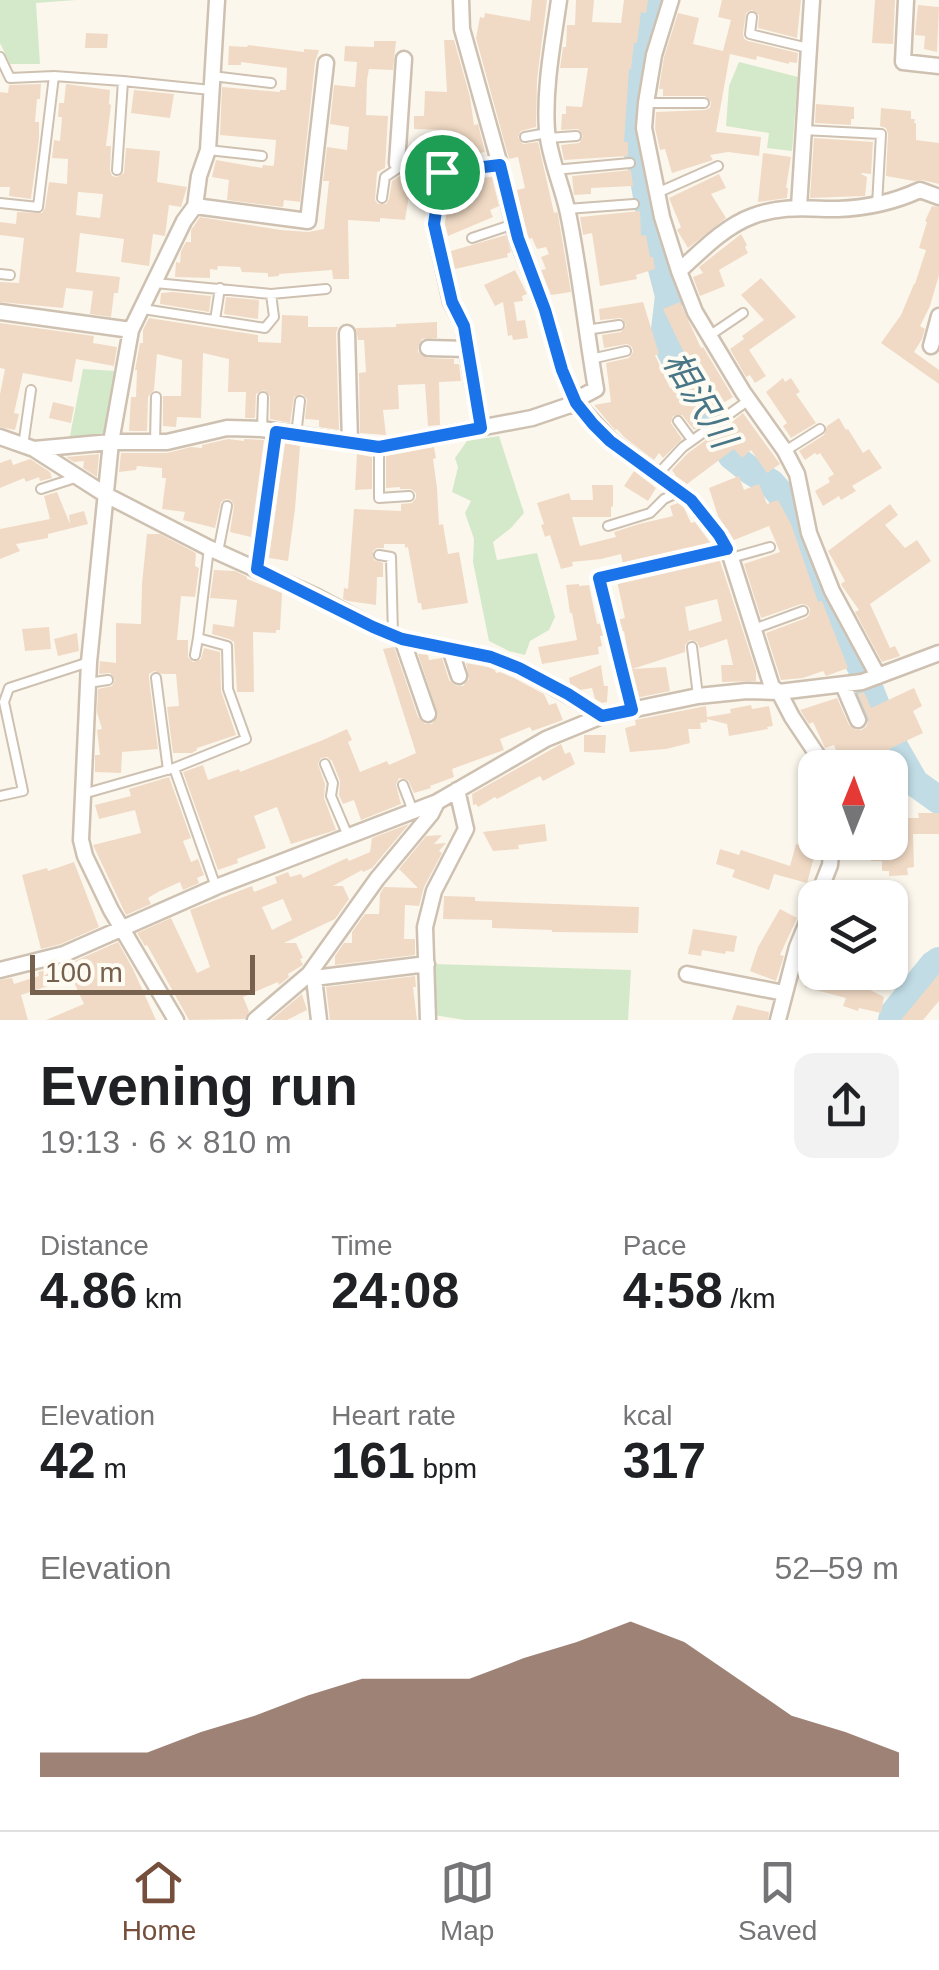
<!DOCTYPE html>
<html lang="en">
<head>
<meta charset="utf-8">
<style>
  body { margin:0; font-family:Arial,"Noto Sans JP",sans-serif; background:#f2f2f2; color:#202124; height:100vh; display:flex; flex-direction:column; font-size:38px; white-space:nowrap }
  * { box-sizing:border-box; margin:0 }
  p { font-size:32px; color:#757577 }
  .icon { flex:none; width:55px; height:55px; fill:none; stroke:currentColor; stroke-width:2; stroke-linecap:round; stroke-linejoin:round }
  .map { position:relative; height:1020px; overflow:hidden }
  .panel { display:flex; flex-direction:column; background:#fff; flex:1 }
  .panel>* { flex:none }
  .needle { width:65px; rotate:1deg }
  .buttons { position:absolute; left:798px; top:750px; display:grid; gap:20px }
  .buttons a { display:grid; place-items:center; width:110px; height:110px; border-radius:20px; background:#fff; box-shadow:0 2px 8px #0004; font-size:50px }
  .scale { position:absolute; left:30px; bottom:25px; width:225px; box-sizing:border-box; padding-left:10px; border:5px solid #76614f; border-top:0; font-size:28px; line-height:35px; white-space:nowrap; color:#76614f; -webkit-text-stroke:8px #fefbf3; paint-order:stroke }
  .pin { position:absolute; display:grid; place-items:center; width:85px; height:85px; color:#fff; margin:-42px; border:5px solid #fff; border-radius:50%; box-shadow:0 2px 10px #0007 }
  .round { display:grid; place-items:center; flex:none; width:105px; height:105px; border-radius:20px; background:#f2f2f2 }
  .head { display:flex; align-items:center; justify-content:space-between; height:170px; padding:0 40px }
  h1 { font-size:55px; font-weight:700; line-height:75px }
  .stats { display:grid; grid-template-columns:repeat(3,1fr); gap:15px; height:170px; padding:10px 40px }
  .stats div { display:grid; align-content:center }
  .stats b { font-size:50px; font-weight:700 }
  .stats small { font-size:28px; font-weight:400 }
  .stats p { font-size:28px }
  .chart { height:280px; padding:20px 40px }
  .chart p { display:flex; justify-content:space-between }
  .chart svg { width:100%; height:180px; margin-top:10px; fill:#754e3c; opacity:.7 }
  .dock { display:flex; justify-content:space-around; align-items:center; height:140px; border-top:2px solid #e0e0e0; background:#fff; font-size:28px; color:#757577 }
  .dock a { display:grid; justify-items:center; gap:5px }
  .dock .active { color:#754e3c }
  .map>svg:first-child { display:block }
  .green { fill:#d4e9ca }
  .lines { fill:none; stroke-linecap:round; stroke-linejoin:round }
  .river { stroke:#c1dce5; stroke-width:28 }
  .building { fill:#f0dac5; fill-rule:evenodd }
  .service-casing { stroke:#cec1b1; stroke-width:12 }
  .minor-casing { stroke:#cec1b1; stroke-width:19 }
  .service { stroke:#fff; stroke-width:8 }
  .minor { stroke:#fff; stroke-width:14 }
  .route-casing { stroke:#fff; stroke-width:20 }
  .route { stroke:#1a73e8; stroke-width:12 }
  .labels { text-anchor:middle; dominant-baseline:central; stroke-width:8; stroke-linejoin:round; paint-order:stroke }
  .water-label { font-size:35px; font-style:italic; fill:#4a7788; stroke:#fefbf3 }
</style>
</head>
<body>
<div class="map">
<svg width="939" height="1020" viewBox="0 0 939 1020">
  <rect width="100%" height="100%" fill="#fcf7ec"/>
  <path class="green" d="M0,0H76L36,3L40,64H10L0,43Z
    M739,62L798,77L792,151L767,148L769,133L726,126L729,86Z
    M83,369L116,371L105,440L69,441Z
    M499,436L524,513L511,528L493,542L497,560L537,553L555,617L549,630L530,641L525,655L509,651L489,641L473,562L474,539L465,513L471,501L452,492L458,467L455,458L467,441Z
    M432,964L631,970L628,1020H465L434,1015Z"/>
  <g class="lines">
    <path class="river" d="M658,0L652,17L633,117L634,140L642,168L654,238L669,296L664,338L687,384L732,456L751,471L771,483L784,498L799,528L823,596L861,667L888,736L915,783L939,800
      M892,1020L894,1013L933,965L939,961"/>
  </g>
  <path class="building" d="M532,0H547L537,80L536,127L521,131L518,137L523,144L538,142L554,213L557,212L558,215L571,292L551,295L541,270L546,269L541,257L549,254L546,247L537,249L532,238L529,239L527,235L517,190L525,188L518,157L509,159L476,38L480,17L484,18L485,13L530,21Z
    M576,0H594L592,22L621,23L624,0H648L646,13L641,12L637,43H634L631,69H629L624,142H628V156L564,160L561,145L579,143L583,136L578,129L561,130L562,114H566V106L582,107L588,68H560L563,47H566L567,25H575Z
    M722,0H801L797,38L758,28L759,15L752,10L746,13L743,33L744,39L748,41L798,53L797,63L789,62V64L757,56L756,60L730,54L716,132L761,137L759,156L728,152L710,155L713,160L672,173L665,149L660,150L655,128L656,112L705,110L710,108L711,102L705,96H663V89H659L664,57L678,13L699,18L693,44L723,51L731,20L718,17Z
    M875,0H895L893,44L872,43Z
    M918,5L939,7L937,52L924,49L925,36L915,35Z
    M86,33L108,34L107,48H85Z
    M444,40H454L470,97L474,125L478,124L485,152L457,157L456,153L452,154L447,130L414,129V116H424L425,91L447,92Z
    M374,41H396L393,70L369,69L367,80L366,115L388,116L385,168L377,172L375,200L378,204H386L389,199L392,181L400,176L412,178L405,220L380,218V222L348,220L349,279H333L332,270L279,274V276L268,277V273L242,272L240,267L218,266L217,270L210,269V278L175,277L176,262L180,263L181,251L186,242H191V230L200,217L281,230L308,232L324,229L329,181H323L327,147L347,150L349,127L330,124L334,85L355,87L357,62L344,61L345,46L374,47Z
    M248,45L304,52V49L319,50L315,62L300,202L284,200L283,207L227,200L229,180L212,177L216,160L262,168L263,165L273,166L274,164L276,140L220,135L222,87L280,92V90H286L287,68L241,62V65H228L229,46L247,47Z
    M41,84L40,99H37L35,122H39V139L31,199L9,196L10,187H0V92L8,93L9,85Z
    M66,84L110,90L109,104L111,105L106,146H111L110,170L112,176L117,177L124,173L126,148L160,151L157,182L187,187L181,207L169,205L165,236L153,234L149,266L121,262L124,239L80,233L76,272L120,277L118,293H114L111,317L90,314L93,291L66,288L63,308L0,302V282L19,283L24,238L0,235V222L16,224L17,212L42,213L45,208L49,182L67,184L68,159L52,158L54,140L60,141L62,117H58L59,103H64ZM78,192L103,194L100,218L76,215Z
    M134,90L174,94L170,118L131,113Z
    M816,104L854,107V119H851V125L815,123Z
    M881,108L911,111V119H915L914,123H916V140L939,143V184L922,180L914,181L886,176L888,134L886,128L880,126Z
    M814,138L873,142L871,174L862,173L861,174L867,177L865,196L810,198Z
    M763,153L791,157L786,188H788L787,198L758,202Z
    M631,170L633,186L591,188V194L574,195L572,176Z
    M719,174L726,188L711,194L726,218L688,248L677,230L681,227L669,198Z
    M492,177L499,206L490,210L493,217L448,236L445,224L450,187L462,189L463,180Z
    M932,206L939,207V275L930,306L920,326L925,329L922,339L914,352L939,370V384L881,343L901,315L914,284H915L926,250L919,248L927,222L925,221Z
    M640,211L641,236L646,235L650,257H653L655,269L636,275L637,279L600,286L592,233L583,235L580,217Z
    M741,234L747,245L745,247L748,253L719,270L725,286L700,296L693,277L703,273L699,267Z
    M506,235L511,252L507,254L508,257L455,269L451,251Z
    M515,270L527,294L522,296L523,301L514,302L517,321L525,320L528,338L513,340L512,335L508,336L503,302L495,306L484,285Z
    M761,278L796,317L749,350L766,376L755,383L750,375L746,377L730,349L744,339L742,336L764,320L741,295Z
    M173,292L211,296L209,312L160,304L161,293Z
    M226,297L259,300L258,319L224,314Z
    M643,302L659,354L655,355L670,388L693,373L684,358L686,357L663,309L680,302L701,348L703,347L733,397L697,419L701,425L694,430L682,415L673,416L671,423L682,439L663,458L659,453L654,460L624,437L617,429L615,430L594,405L611,402L606,363L629,358L633,352L632,347L627,344L604,348L602,335L621,332L626,325L621,318L600,320L599,309Z
    M282,315L308,316V327H338L336,333L339,430L319,427V420L305,419L307,399L302,394L294,397L290,423L270,419V396L264,390L256,394L255,418H245L246,392H228L229,359L203,353L201,418L177,417L176,427L163,426V396H181L182,360L157,354L154,390L148,397L147,431H129L131,397H136L137,370H135L140,343H143V330L149,318L258,335V342L281,343Z
    M437,322V338L422,339L418,347V352L427,358L454,359V364H459L461,381L439,382L440,425L428,426L425,384L398,385L399,409L383,410L386,435L360,433L359,373L366,372L364,340H358L356,328L396,327V324Z
    M0,323L94,336L93,343L117,347L114,366L76,359L72,382L23,373L14,413L19,414L15,430L0,427V394L5,369L0,368Z
    M783,378L785,382L791,378L800,392L796,394L816,423L791,438L783,426L787,423L766,392Z
    M53,402L74,407L71,423L49,418Z
    M743,413L780,464L767,473L751,450L742,458L734,449L687,484L676,476L672,470L688,453L710,437L711,439Z
    M839,418L846,430L848,429L863,453L869,449L882,468L852,486L856,491L841,500L839,496L823,506L815,491L830,482L828,478L834,474L820,453L817,455L815,453L805,460L799,451L824,435L827,426Z
    M228,439L244,441V439L264,440L251,537L230,532L234,506L231,500L226,499L221,502L215,528L183,520L185,512L162,509L166,478H162V468L137,466L136,470L119,472L121,453H167L191,447L202,448V445Z
    M285,443L300,446L295,509L288,561L269,558Z
    M434,447L436,458L433,459L437,488L439,525L443,524L448,554L459,552L468,603L422,610L421,603H418L408,547L405,548V544H384V548H377L373,551L374,560L383,563V577H377L376,605L348,601L343,599L344,588L348,589L354,509L401,511V504L412,503L416,498V493L411,489H400V487L386,488V456Z
    M99,454L97,477L83,468L84,461L74,462L66,457Z
    M357,454L372,457V489L355,490Z
    M11,459L13,465L30,459L50,472L52,478L40,481L39,477L26,482L24,478L0,488V463Z
    M634,471L656,488L648,501L624,486Z
    M739,476L744,490L759,484L767,504L778,500L791,524L818,602L822,601L848,668L826,676L823,671L803,678L781,680L766,633L806,618L809,615L810,609L807,605L801,604L761,618L744,564L780,552L769,526L734,540L718,516L709,488Z
    M592,485H613V506L611,507V517H572L580,546L616,537L614,532L639,524L673,516L670,506L678,503L684,508L691,523L695,522L712,545L623,564L621,554L601,559L572,562L573,566L561,569L550,535L545,537L541,525L544,524L537,503L569,493L571,500H593Z
    M57,492L70,524L69,515L84,511L88,524L48,534V538L16,544L20,551L0,559V529L50,519L44,496Z
    M890,504L898,515L885,525L905,548L917,540L931,561L870,604L890,648L895,646L900,656L882,662L855,612L859,610L842,586L841,584L845,581L828,551Z
    M147,534H160L196,553L195,566L199,568L195,597L181,596L177,640H188V657L193,662L201,659L204,648L220,652L221,691L236,735L197,748V750L192,753H173L167,707L179,706L176,674H162L154,671L149,674V679L158,749L122,752L121,773L95,772V755H100L97,730L102,729L97,712L98,689L112,686L115,680L110,673L99,674L100,661L116,663V623L141,624L142,584Z
    M719,558L756,671V681L722,682L721,665H733L727,639L700,648L697,642L690,640L685,645V652L632,669L666,667L670,691L636,698L624,631L620,632L617,620L625,618L617,581ZM717,599L722,621L689,631L685,607Z
    M214,570L235,571L247,577V579L282,593L280,630H276V633L253,632L254,692H237L234,642L229,639L212,634L213,624L234,627L237,600L210,598Z
    M579,584V586L589,585L597,624L603,623L606,635L600,636L602,646L598,647L599,654L542,664L538,647L577,640L572,613H570L566,585Z
    M49,627L51,649L25,651L22,629Z
    M77,633L79,651L58,656L54,639Z
    M394,647L418,717L425,724H432L438,715L418,654H420L428,655L429,660L442,658L449,680L456,686H463L469,679L466,663L488,667L495,670L496,673L500,672L514,678L544,694L549,705L556,703L563,720L532,731L530,727L500,739L504,750L452,769L454,777L430,786L431,788L414,793L408,780L399,778L396,785L401,804L361,820L354,800L343,804L339,795L340,781L332,761L327,757L321,758L318,764L325,784L324,798L336,830L291,844L277,807L254,816L266,848L237,859L238,863L218,870L183,772L203,765L208,780L239,769L240,772L323,740L347,729L352,740L348,742L360,772L387,761L389,765L416,753L383,649Z
    M601,665L604,686H608L607,702L602,703L595,699L592,688L580,690L570,684L569,678Z
    M914,688L922,706L913,711L923,733L889,749L890,752L884,755L889,768H843L834,745L825,748L813,722L809,724L800,710L837,698L849,725L856,730H861L866,727L869,720L858,694L864,692L871,708Z
    M751,705L752,709L769,706L773,726L767,727L768,729L729,736L727,724L707,719V722L700,723L701,729H688L690,743L666,749L630,752L625,728L636,725L635,720L706,706L707,717L731,713L730,709Z
    M584,735H606L605,753L584,752Z
    M561,744L565,754L570,752L575,764L543,781L540,776L497,799L495,797L478,807L476,804L473,805L472,794Z
    M169,777L191,838L183,841L191,862L198,859L204,875L197,878L199,883L183,890L180,882L158,892L148,898L151,904L126,915L93,845L141,833L135,810L99,819L95,805L131,796L129,789Z
    M918,813H939V834H913L914,867L907,868L908,875L889,876V871H882V861H871L870,845L890,842V835H900L899,818H919Z
    M409,824L372,868L363,872L362,870L333,886H343L349,899L335,919L284,943H296L303,958L300,959L303,965L288,974L289,977L279,985L278,982L243,997L249,1011L245,1019L189,1020L147,945L145,946L137,933L171,918L197,973L210,967L190,910L252,886L254,892L277,883L275,877L288,872L290,877L301,874L303,878L347,858L349,861L370,852L372,838ZM283,899L292,920L272,930L262,907Z
    M545,824L547,841L518,845L519,849L493,851L483,832Z
    M442,835L434,844L446,843L439,851L442,853L424,887L419,906L405,905L404,939H415V955L335,965V956L344,943H352V932L365,914H379L380,894L384,887L418,888L399,869L426,836Z
    M796,844L816,850L807,883L774,874L769,890L732,877L735,870L716,864L720,849L739,855L741,850L790,866Z
    M74,862L99,927L61,944L41,949L22,875L47,868L48,871Z
    M444,896L475,897V901L639,907L638,933L552,932V930L492,928V920L443,919Z
    M780,909L797,918L780,955L784,956L776,981L750,971L758,947Z
    M693,929L737,936L734,952L726,951L725,954L702,950L701,956L688,954Z
    M118,942L133,969L156,1020H46L84,1004L72,978L21,995L28,1020H0V980L12,978L14,984L39,976L38,972L68,964Z
    M809,972H871L866,988L884,997L881,1013L859,1008L858,1011L843,1006L846,998L805,987Z
    M939,974V1001L923,1020H901Z
    M415,976L416,987H413L417,1020H330L326,987Z
    M302,994L307,1010L287,1020H271Z
    M737,1005L769,1012L768,1020H732Z"/>
  <g class="lines">
    <defs>
      <path id="service" d="M752,17L750,34L808,48
        M0,57L10,78L54,76
        M212,76L271,83
        M123,81L211,90
        M646,103H704
        M803,130L881,134L877,205
        M525,137L547,133
        M548,138L576,136
        M208,150L262,156
        M554,170L630,163
        M657,193L718,166
        M382,198L385,177L403,165
        M0,203L38,207L54,76L123,81L117,170
        M567,209L634,204
        M472,238L514,224
        M0,274L10,275
        M155,283L271,294L326,289
        M143,309L265,328L274,317L271,294
        M215,320L220,288
        M586,330L619,325
        M709,336L743,313
        M591,359L626,351
        M678,421L692,440
        M262,429L263,397
        M296,435L300,401
        M155,442L156,397
        M23,446L31,390
        M379,447V498L409,496
        M785,451L820,429
        M657,475L683,447L749,400
        M41,489L78,477
        M608,526L650,513L664,499L679,492
        M218,552L227,506
        M379,555L391,557L393,635
        M731,558L770,547
        M754,629L803,611
        M692,647L698,696
        M195,655L198,638
        M156,678L168,770
        M88,683L108,680
        M632,711L599,577L727,549
        M325,764L333,783L331,796L348,836
        M174,768L216,887
        M403,785L413,811
        M83,794L174,768L246,739L228,689L227,646L198,638L209,548
        M0,796L23,791L4,702L9,688L89,662"/>
      <path id="minor" d="M461,0L462,29L500,165L517,238L545,309L562,370L576,403L611,441L691,500L719,535L731,558L772,687L779,692L792,717L826,768
        M671,0L654,55L646,103L644,128L662,217L679,271
        M906,0L903,62L939,66
        M404,59L397,163C436,175 461,170 500,165
        M442,172L434,224L451,302L464,326L467,349
        M195,206L308,221L326,63
        M799,207L812,0
        M0,312L131,330
        M347,333L350,442
        M931,346L939,316
        M428,348L467,349L481,427
        M0,437L34,449L106,495L209,548L315,596L373,627L402,639L491,657L519,668L568,695L602,716
        M34,449L111,442H167L227,428L262,429L379,447L532,418L576,403L581,397L596,389C586,331 580,272 568,213C562,185 550,160 547,131C544,87 553,43 559,0
        M257,569L276,432
        M402,639L428,714
        M450,649L459,676
        M878,676L832,591L809,533L797,474L785,451L743,392L695,312L679,271C701,251 725,226 753,216C782,205 809,209 838,209C867,208 894,202 920,190L939,197
        M843,685L858,720
        M817,898L830,865L832,842
        M0,970L64,954L216,887L437,802L546,739L602,716L698,696L747,691L779,692L862,682L939,653
        M309,974L314,978L319,1020
        M687,974L784,993
        M314,978L427,964
        M176,1020L111,910L85,856L81,840L89,662L111,442L131,330L184,221L195,206L199,176L208,150L217,0
        M255,1020L309,974L377,879L431,814L437,802
        M428,1020L425,927L434,891L466,829L457,790
        M778,1020L797,947L815,903"/>
    </defs>
    <use href="#service" class="service-casing"/>
    <use href="#minor" class="minor-casing"/>
    <use href="#service" class="service"/>
    <use href="#minor" class="minor"/>
  </g>
  <g class="lines">
    <defs>
      <path id="route" d="M500,165L518,238L545,310L562,370L576,403L593,424L610,441L691,500L719,535L727,549L599,578L632,710L602,716L568,694L519,668L491,657L402,639L373,627L257,569L276,432L379,447L481,428L464,326L452,302L434,224L442,172Z"/>
    </defs>
    <use href="#route" class="route-casing"/>
    <use href="#route" class="route"/>
  </g>
  <g class="labels">
    <g class="water-label">
      <text transform="translate(700 399) rotate(59)">相沢川</text>
    </g>
  </g>
</svg>
<div class="buttons">
<a><svg class="needle" viewBox="-14 -14 28 28"><path d="M0-13l5 13h-10z" fill="#e53935"/><path d="M0 13l5-13h-10z" fill="#757577"/></svg></a>
<a><svg class="icon" aria-label="layers" viewBox="0 0 24 24"><path d="M12 4l9 5-9 5-9-5zM3 14l9 5 9-5"/></svg></a>
</div>
<div class="scale">100 m</div>
<div class="pin" style="left:442px;top:172px;background:#1e9e55"><svg class="icon" aria-label="arrive" viewBox="0 0 24 24"><path d="M6 21V4h12l-3 4 3 4H6"/></svg></div>
</div>
<section class="panel">
<div class="head"><div><h1>Evening run</h1><p>19:13 · 6 × 810 m</p></div><a class="round"><svg class="icon" aria-label="share" viewBox="0 0 24 24"><path d="M12 15V3M7 8l5-5 5 5M5 13v7h14v-7"/></svg></a></div>
<div class="stats">
<div><p>Distance</p><b>4.86<small> km</small></b></div>
<div><p>Time</p><b>24:08</b></div>
<div><p>Pace</p><b>4:58<small> /km</small></b></div>
</div>
<div class="stats">
<div><p>Elevation</p><b>42<small> m</small></b></div>
<div><p>Heart rate</p><b>161<small> bpm</small></b></div>
<div><p>kcal</p><b>317</b></div>
</div>
<div class="chart"><p><span>Elevation</span>52–59 m</p>
<svg viewBox="0 0 160 44" preserveAspectRatio="none"><path d="M0 44V38L10 38L20 38L30 33L40 29L50 24L60 20L70 20L80 20L90 15L100 11L110 6L120 11L130 20L140 29L150 33L160 38V44z"/></svg>
</div>
</section>
<nav class="dock">
<a class="active"><svg class="icon" aria-label="home" viewBox="0 0 24 24"><path d="M3 11l9-7 9 7M6 9v11h12V9"/></svg>Home</a>
<a><svg class="icon" aria-label="map" viewBox="0 0 24 24"><path d="M3 6l6-2 6 2 6-2v14l-6 2-6-2-6 2zM9 4v14M15 6v14"/></svg>Map</a>
<a><svg class="icon" aria-label="saved" viewBox="0 0 24 24"><path d="M7 4h10v16l-5-4-5 4z"/></svg>Saved</a>
</nav>
</body>
</html>
